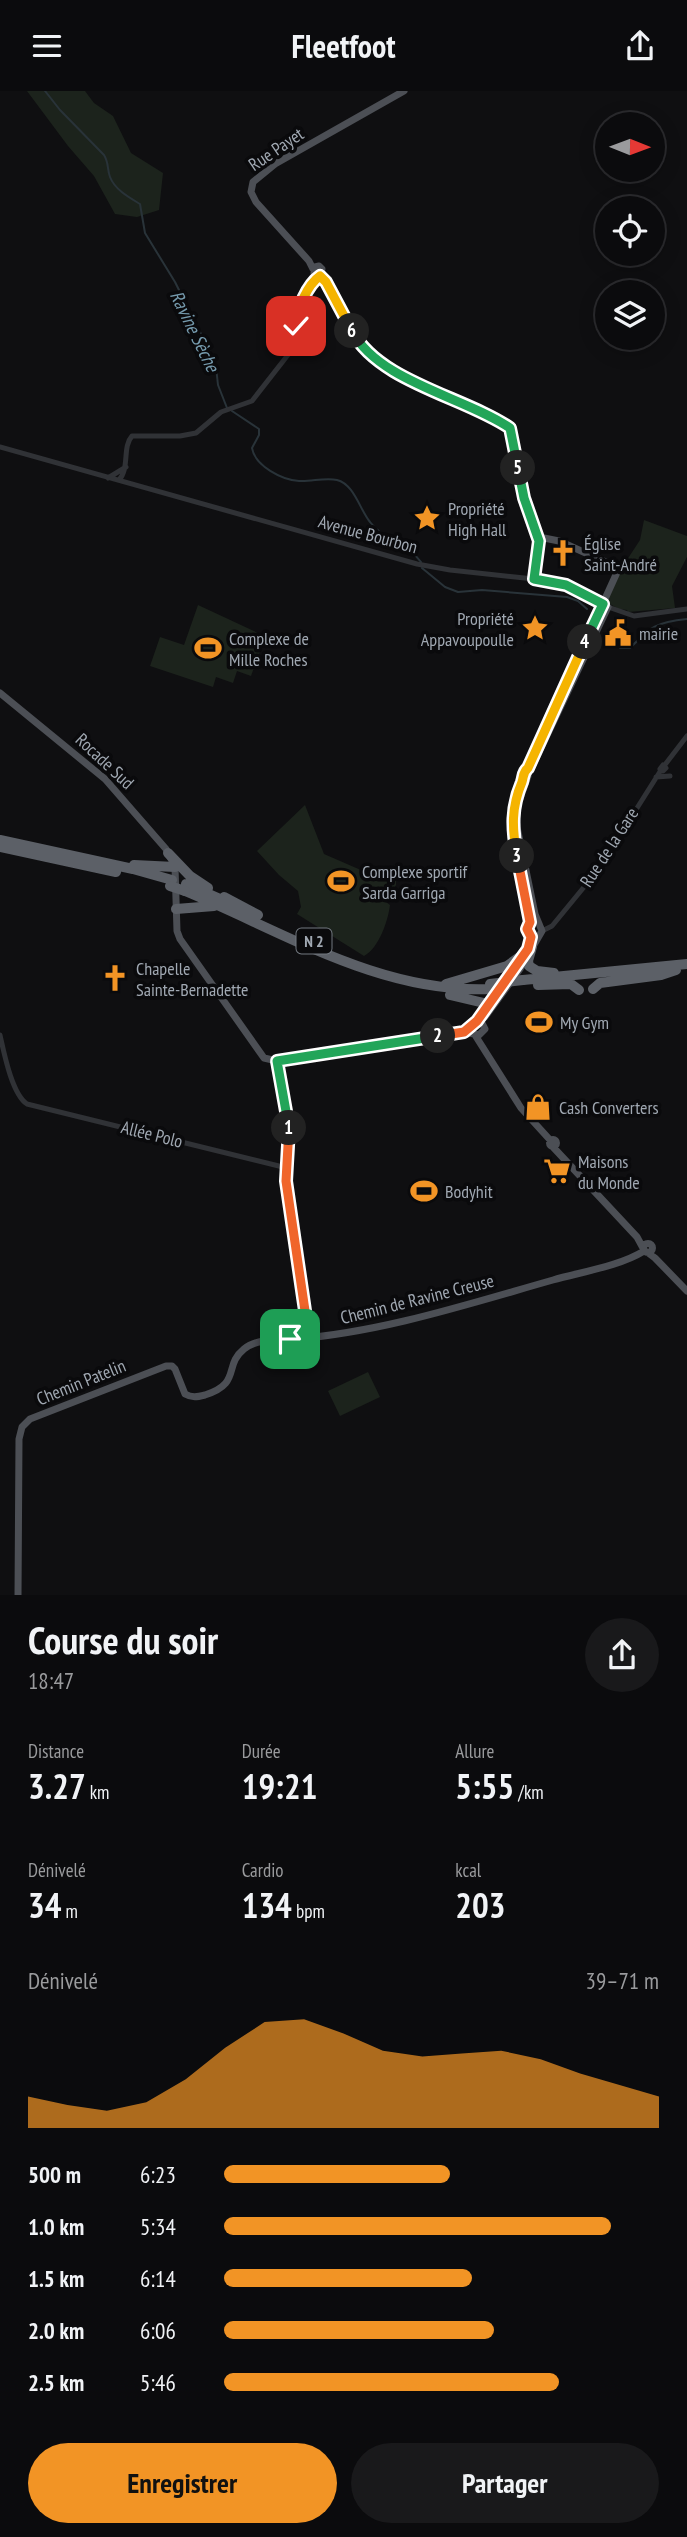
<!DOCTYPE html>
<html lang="fr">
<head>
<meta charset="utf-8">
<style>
  body { margin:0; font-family:"PT Sans Narrow",sans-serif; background:#19191b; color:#f1f3f6; height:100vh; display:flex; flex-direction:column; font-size:26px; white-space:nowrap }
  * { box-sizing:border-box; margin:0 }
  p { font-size:23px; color:#9a9b9d }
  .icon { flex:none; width:38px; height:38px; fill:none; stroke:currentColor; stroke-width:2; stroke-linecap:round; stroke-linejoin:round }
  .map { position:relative; height:1504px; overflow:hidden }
  .drawer { display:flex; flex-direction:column; background:#0b0b0d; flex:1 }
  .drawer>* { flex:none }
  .needle { width:46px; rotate:91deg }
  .fabs { position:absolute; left:595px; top:21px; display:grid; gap:14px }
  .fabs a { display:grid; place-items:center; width:70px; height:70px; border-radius:50%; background:#0b0b0d; box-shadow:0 4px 18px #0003,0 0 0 2px #2b2b2e; font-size:35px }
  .pin { position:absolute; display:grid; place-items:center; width:60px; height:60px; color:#fff; margin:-30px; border-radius:14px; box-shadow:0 4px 10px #0006 }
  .km { position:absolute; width:35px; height:35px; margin:-18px; border-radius:50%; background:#222; color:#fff; font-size:19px; line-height:35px; text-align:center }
  .round { display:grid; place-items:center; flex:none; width:74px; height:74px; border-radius:37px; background:#19191b }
  .summary { display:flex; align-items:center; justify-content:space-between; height:119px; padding:0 28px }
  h1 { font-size:38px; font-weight:700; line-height:52px }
  .figures { display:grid; grid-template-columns:repeat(3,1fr); gap:10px; height:119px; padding:7px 28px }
  .figures div { display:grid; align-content:center }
  .figures b { font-size:35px; font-weight:700 }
  .figures small { font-size:19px; font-weight:400 }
  .figures p { font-size:19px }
  .chart { height:196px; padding:14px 28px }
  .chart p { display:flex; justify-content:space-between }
  .chart svg { width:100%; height:126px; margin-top:7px; fill:#f29425; opacity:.7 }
  .primary-button { display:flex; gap:14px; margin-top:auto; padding:14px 28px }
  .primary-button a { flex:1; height:80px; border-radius:42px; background:#f29425; color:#111; font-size:28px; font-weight:700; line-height:80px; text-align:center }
  .primary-button a+a { background:#19191b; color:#f1f3f6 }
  ul { padding:0 28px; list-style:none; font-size:23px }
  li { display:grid; grid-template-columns:112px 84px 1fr; align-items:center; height:52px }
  li i { height:18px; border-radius:9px; background:#f29425 }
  header { display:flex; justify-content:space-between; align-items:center; height:91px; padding:0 28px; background:#0b0b0d; font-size:32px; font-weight:700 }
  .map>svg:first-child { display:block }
  .green { fill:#1c231c }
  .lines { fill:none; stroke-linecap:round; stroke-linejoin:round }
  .stream { stroke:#293339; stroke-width:2 }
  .minor { stroke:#303236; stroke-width:5 }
  .major { stroke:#4c4f55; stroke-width:7 }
  .highway { stroke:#5c6067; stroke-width:10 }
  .highway-bridge { stroke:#5c6067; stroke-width:10 }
  .split-1-casing { stroke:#fff; stroke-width:14 }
  .split-2-casing { stroke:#fff; stroke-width:14 }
  .split-3-casing { stroke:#fff; stroke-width:14 }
  .split-4-casing { stroke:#fff; stroke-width:14 }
  .split-5-casing { stroke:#fff; stroke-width:14 }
  .split-6-casing { stroke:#fff; stroke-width:14 }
  .split-7-casing { stroke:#fff; stroke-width:14 }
  .split-1 { stroke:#f0652b; stroke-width:9 }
  .split-2 { stroke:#22a559; stroke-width:9 }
  .split-3 { stroke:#f0652b; stroke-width:9 }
  .split-4 { stroke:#f5b400; stroke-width:9 }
  .split-5 { stroke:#22a559; stroke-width:9 }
  .split-6 { stroke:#22a559; stroke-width:9 }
  .split-7 { stroke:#f5b400; stroke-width:9 }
  .labels { text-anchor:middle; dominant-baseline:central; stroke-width:7; stroke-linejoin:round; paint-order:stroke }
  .shield { fill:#0a0a0c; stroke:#737980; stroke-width:2 }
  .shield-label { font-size:16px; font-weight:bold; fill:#a0a8b2 }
  .street-label { font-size:18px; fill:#a0a8b2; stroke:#0a0a0c }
  .poi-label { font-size:18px; fill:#a0a8b2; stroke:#0a0a0c; text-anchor:start }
  .water-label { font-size:19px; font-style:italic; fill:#769bae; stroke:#0a0a0c }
</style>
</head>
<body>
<header><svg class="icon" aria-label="menu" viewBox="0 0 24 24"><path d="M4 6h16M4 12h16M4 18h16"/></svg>Fleetfoot<svg class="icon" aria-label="share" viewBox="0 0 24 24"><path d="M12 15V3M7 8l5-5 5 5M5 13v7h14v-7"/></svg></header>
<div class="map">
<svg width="687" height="1505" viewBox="0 0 687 1505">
  <rect width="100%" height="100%" fill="#0f0f11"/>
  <path class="green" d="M27,0H85L94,12L113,25L131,62L163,82L159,119L137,126L115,123L94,85L68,55Z
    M644,429L687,445V466L672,495L675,517L628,521L627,519L619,518L608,512L607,510L621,478L640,449Z
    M198,514L258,542L260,560L251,585L237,580L233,592L216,586L213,596L150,575L160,546L184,554Z
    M305,714L324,763L370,783L396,774V794L386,811L390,814C388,830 379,857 364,865L297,823L301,816L298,800L279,784L257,760Z
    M368,1281L380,1306L340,1325L328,1300Z"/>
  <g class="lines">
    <path class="stream" d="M45,0L60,19L104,64C109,72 107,78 110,86C115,99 130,107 140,113L145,142L175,191L210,261L216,276L218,294L227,317
      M232,320L259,338V344L252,357C255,375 282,389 299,390C311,391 325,386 337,389C354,393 360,419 370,431C384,450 407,452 421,471
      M422,477L445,496L458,501L482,499L567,506L578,510L587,518
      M620,557H630C651,536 656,531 687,528"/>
    <path class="minor" d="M0,356L417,473L450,479L534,488
      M108,387L126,376
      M119,389C130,377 122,356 132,345H180L196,342L221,321L252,310L291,260L296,225L317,185
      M608,516L634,525L687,518
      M663,674L666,677L663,680L660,678Z
      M664,675L687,645
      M656,686L670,685
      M542,840L552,835L598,779L661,679
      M0,944C4,962 12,1003 27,1013L287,1077
      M277,970L289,1040L286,1090L309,1247"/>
    <path class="major" d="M313,178L309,170L256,111L251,101L253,91L275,73L404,0
      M322,182L357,248L367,261L419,295L511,337L524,407L539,446L534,488L566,494L608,516L531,678
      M320,184L322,178L319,175L315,176L314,182L325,190
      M539,446L559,450L619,477L590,541
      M0,602L105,688L166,758L175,776L177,840L180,848L264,967L277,970L464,941L479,944L485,938L482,932
      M515,755L523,791
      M526,806L530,831L527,840L531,846
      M485,926L520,878L542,840L535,823L517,736V716L528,685
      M464,941L477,930L485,920
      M475,944L521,1017L551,1050
      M549.5 1052a3.5 3.5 0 1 1 7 0a3.5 3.5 0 1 1-7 0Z
      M553,1056L637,1146L643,1157
      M643.5 1157a4.5 4.5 0 1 1 9 0a4.5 4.5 0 1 1-9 0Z
      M647,1161L655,1167L687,1200
      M18,1505L19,1348L22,1336L30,1328L166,1275H172L175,1278L185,1303C192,1307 197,1306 205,1304C242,1292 223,1275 244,1258C257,1247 279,1249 295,1248C383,1241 468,1213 553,1189C581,1181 620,1175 644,1160"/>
    <path class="highway" d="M0,749L133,778L172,789
      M0,756L116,781
      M168,762L190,785L208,797
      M134,774L175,776
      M186,793L227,811
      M185,800C284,841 381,903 491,898
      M224,806L258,824
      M176,818L214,815
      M532,856L528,870L529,875L537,880L554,882
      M523,889L687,873
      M446,893L507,875L525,862
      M538,894L571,893L579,899
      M593,898L600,892L661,884L676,879
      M450,904L484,912L485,917L482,924"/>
    <path class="highway-bridge" d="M170,795L185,800
      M490,893L523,889"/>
  </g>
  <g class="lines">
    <defs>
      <path id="split-1" d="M289,1037L286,1090L309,1247L290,1248"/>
      <path id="split-2" d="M289,1037L277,970L438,945"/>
      <path id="split-3" d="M438,945L464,941L477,930L528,858L531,846L527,838L530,831L517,765"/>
      <path id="split-4" d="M517,765C512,737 511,717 522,691C524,684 523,681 528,677L585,551"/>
      <path id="split-5" d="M518,377L524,407L539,450L534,488L566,494L603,513L585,551"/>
      <path id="split-6" d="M352,240C379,291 465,306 510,337L518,377"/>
      <path id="split-7" d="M296,235C297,218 307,194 320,185L326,191L352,240"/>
    </defs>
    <use href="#split-1" class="split-1-casing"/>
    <use href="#split-2" class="split-2-casing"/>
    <use href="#split-3" class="split-3-casing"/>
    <use href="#split-4" class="split-4-casing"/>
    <use href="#split-5" class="split-5-casing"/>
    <use href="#split-6" class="split-6-casing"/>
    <use href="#split-7" class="split-7-casing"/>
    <use href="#split-1" class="split-1"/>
    <use href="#split-2" class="split-2"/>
    <use href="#split-3" class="split-3"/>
    <use href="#split-4" class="split-4"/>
    <use href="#split-5" class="split-5"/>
    <use href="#split-6" class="split-6"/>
    <use href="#split-7" class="split-7"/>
  </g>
  <defs>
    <symbol id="sight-bare" viewBox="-9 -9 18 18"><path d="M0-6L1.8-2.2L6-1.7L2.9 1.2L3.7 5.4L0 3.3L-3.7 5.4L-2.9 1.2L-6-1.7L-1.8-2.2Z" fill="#f29425" stroke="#0a0a0c" stroke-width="2.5" paint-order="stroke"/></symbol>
    <symbol id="church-bare" viewBox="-9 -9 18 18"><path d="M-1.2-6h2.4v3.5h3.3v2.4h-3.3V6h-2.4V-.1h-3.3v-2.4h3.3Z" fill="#f29425" stroke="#0a0a0c" stroke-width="2.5" paint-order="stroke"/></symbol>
    <symbol id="civic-bare" viewBox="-9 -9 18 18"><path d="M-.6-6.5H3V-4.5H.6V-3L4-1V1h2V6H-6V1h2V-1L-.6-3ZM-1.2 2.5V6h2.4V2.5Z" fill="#f29425" stroke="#0a0a0c" stroke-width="2.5" paint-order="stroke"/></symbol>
    <symbol id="stadium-bare" viewBox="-9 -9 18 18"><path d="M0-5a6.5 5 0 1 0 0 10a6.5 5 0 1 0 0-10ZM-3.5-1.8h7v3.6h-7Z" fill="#f29425" stroke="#0a0a0c" stroke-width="2.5" paint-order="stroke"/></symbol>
    <symbol id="shop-bare" viewBox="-9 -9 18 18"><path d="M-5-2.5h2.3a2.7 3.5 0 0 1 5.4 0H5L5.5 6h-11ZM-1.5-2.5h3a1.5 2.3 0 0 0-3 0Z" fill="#f29425" stroke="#0a0a0c" stroke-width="2.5" paint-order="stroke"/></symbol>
    <symbol id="supermarket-bare" viewBox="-9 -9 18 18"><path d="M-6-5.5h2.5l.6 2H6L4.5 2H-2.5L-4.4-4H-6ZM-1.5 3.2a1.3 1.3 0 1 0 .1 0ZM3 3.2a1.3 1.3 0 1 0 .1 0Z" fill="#f29425" stroke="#0a0a0c" stroke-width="2.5" paint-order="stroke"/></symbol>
  </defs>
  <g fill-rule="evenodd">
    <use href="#sight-bare" x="408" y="408" width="38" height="38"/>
    <use href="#church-bare" x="544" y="443" width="38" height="38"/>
    <use href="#sight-bare" x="516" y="518" width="38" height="38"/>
    <use href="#civic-bare" x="599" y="523" width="38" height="38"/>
    <use href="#stadium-bare" x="189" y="538" width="38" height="38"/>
    <use href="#stadium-bare" x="322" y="771" width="38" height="38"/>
    <use href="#church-bare" x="96" y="868" width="38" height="38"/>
    <use href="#stadium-bare" x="520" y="912" width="38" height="38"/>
    <use href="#shop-bare" x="519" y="997" width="38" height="38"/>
    <use href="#supermarket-bare" x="538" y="1061" width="38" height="38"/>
    <use href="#stadium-bare" x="405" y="1081" width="38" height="38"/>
  </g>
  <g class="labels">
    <rect class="shield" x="296.5" y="837.5" width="35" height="25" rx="5"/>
    <g class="shield-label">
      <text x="314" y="850">N 2</text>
    </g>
    <g class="street-label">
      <text transform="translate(276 58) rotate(-34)">Rue Payet</text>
      <text transform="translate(368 443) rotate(15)">Avenue Bourbon</text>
      <text transform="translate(105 670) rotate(43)">Rocade Sud</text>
      <text transform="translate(609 756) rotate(-57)">Rue de la Gare</text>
      <text transform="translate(152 1043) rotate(14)">Allée Polo</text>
      <text transform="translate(417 1208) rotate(-14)">Chemin de Ravine Creuse</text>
      <text transform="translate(81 1291) rotate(-22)">Chemin Patelin</text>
    </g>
    <g class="poi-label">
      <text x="448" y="417">Propriété<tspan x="448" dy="21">High Hall</tspan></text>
      <text x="584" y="452">Église<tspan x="584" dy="21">Saint-André</tspan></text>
      <text x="514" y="527" text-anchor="end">Propriété<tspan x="514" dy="21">Appavoupoulle</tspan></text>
      <text x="639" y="542">mairie</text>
      <text x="229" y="547">Complexe de<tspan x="229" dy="21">Mille Roches</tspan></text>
      <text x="362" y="780">Complexe sportif<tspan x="362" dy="21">Sarda Garriga</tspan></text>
      <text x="136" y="877">Chapelle<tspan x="136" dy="21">Sainte-Bernadette</tspan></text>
      <text x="560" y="931">My Gym</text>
      <text x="559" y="1016">Cash Converters</text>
      <text x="578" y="1070">Maisons<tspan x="578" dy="21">du Monde</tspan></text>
      <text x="445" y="1100">Bodyhit</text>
    </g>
    <g class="water-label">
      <text transform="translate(195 240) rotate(64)">Ravine Sèche</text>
    </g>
  </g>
</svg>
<div class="fabs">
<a><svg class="needle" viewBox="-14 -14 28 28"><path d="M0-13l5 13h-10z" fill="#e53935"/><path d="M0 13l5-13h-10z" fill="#9a9b9d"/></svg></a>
<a><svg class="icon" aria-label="locate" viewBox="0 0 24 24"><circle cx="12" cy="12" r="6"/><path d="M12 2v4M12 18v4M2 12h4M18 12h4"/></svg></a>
<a><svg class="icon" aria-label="layers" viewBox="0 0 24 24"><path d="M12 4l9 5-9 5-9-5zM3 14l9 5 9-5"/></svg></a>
</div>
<div class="pin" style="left:290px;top:1248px;background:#1e9e55"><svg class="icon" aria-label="arrive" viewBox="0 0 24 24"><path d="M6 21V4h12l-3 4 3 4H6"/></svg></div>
<div class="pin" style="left:296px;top:235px;background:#d93025"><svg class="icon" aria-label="check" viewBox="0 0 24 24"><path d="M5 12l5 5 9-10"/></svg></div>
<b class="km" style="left:289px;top:1037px">1</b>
<b class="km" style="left:438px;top:945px">2</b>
<b class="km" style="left:517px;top:765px">3</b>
<b class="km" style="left:585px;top:551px">4</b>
<b class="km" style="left:518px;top:377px">5</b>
<b class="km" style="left:352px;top:240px">6</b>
</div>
<section class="drawer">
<div class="summary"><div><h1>Course du soir</h1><p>18:47</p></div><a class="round"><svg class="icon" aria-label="share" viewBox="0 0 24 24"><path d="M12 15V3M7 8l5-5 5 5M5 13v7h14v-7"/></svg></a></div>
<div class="figures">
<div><p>Distance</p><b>3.27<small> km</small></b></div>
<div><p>Durée</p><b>19:21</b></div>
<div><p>Allure</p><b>5:55<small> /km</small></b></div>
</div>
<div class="figures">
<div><p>Dénivelé</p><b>34<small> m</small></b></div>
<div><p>Cardio</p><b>134<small> bpm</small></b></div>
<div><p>kcal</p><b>203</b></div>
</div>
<div class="chart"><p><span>Dénivelé</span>39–71 m</p>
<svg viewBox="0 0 160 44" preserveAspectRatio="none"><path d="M0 44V33L10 36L20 38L30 35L40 27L50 16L60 7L70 6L80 11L90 17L100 19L110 18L120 17L130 20L140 25L150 29L160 33V44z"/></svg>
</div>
<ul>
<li><b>500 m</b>6:23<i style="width:52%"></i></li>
<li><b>1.0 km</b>5:34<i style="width:89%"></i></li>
<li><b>1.5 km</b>6:14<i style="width:57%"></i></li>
<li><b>2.0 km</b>6:06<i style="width:62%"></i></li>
<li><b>2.5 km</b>5:46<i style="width:77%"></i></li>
</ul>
<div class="primary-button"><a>Enregistrer</a><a>Partager</a></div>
</section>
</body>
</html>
